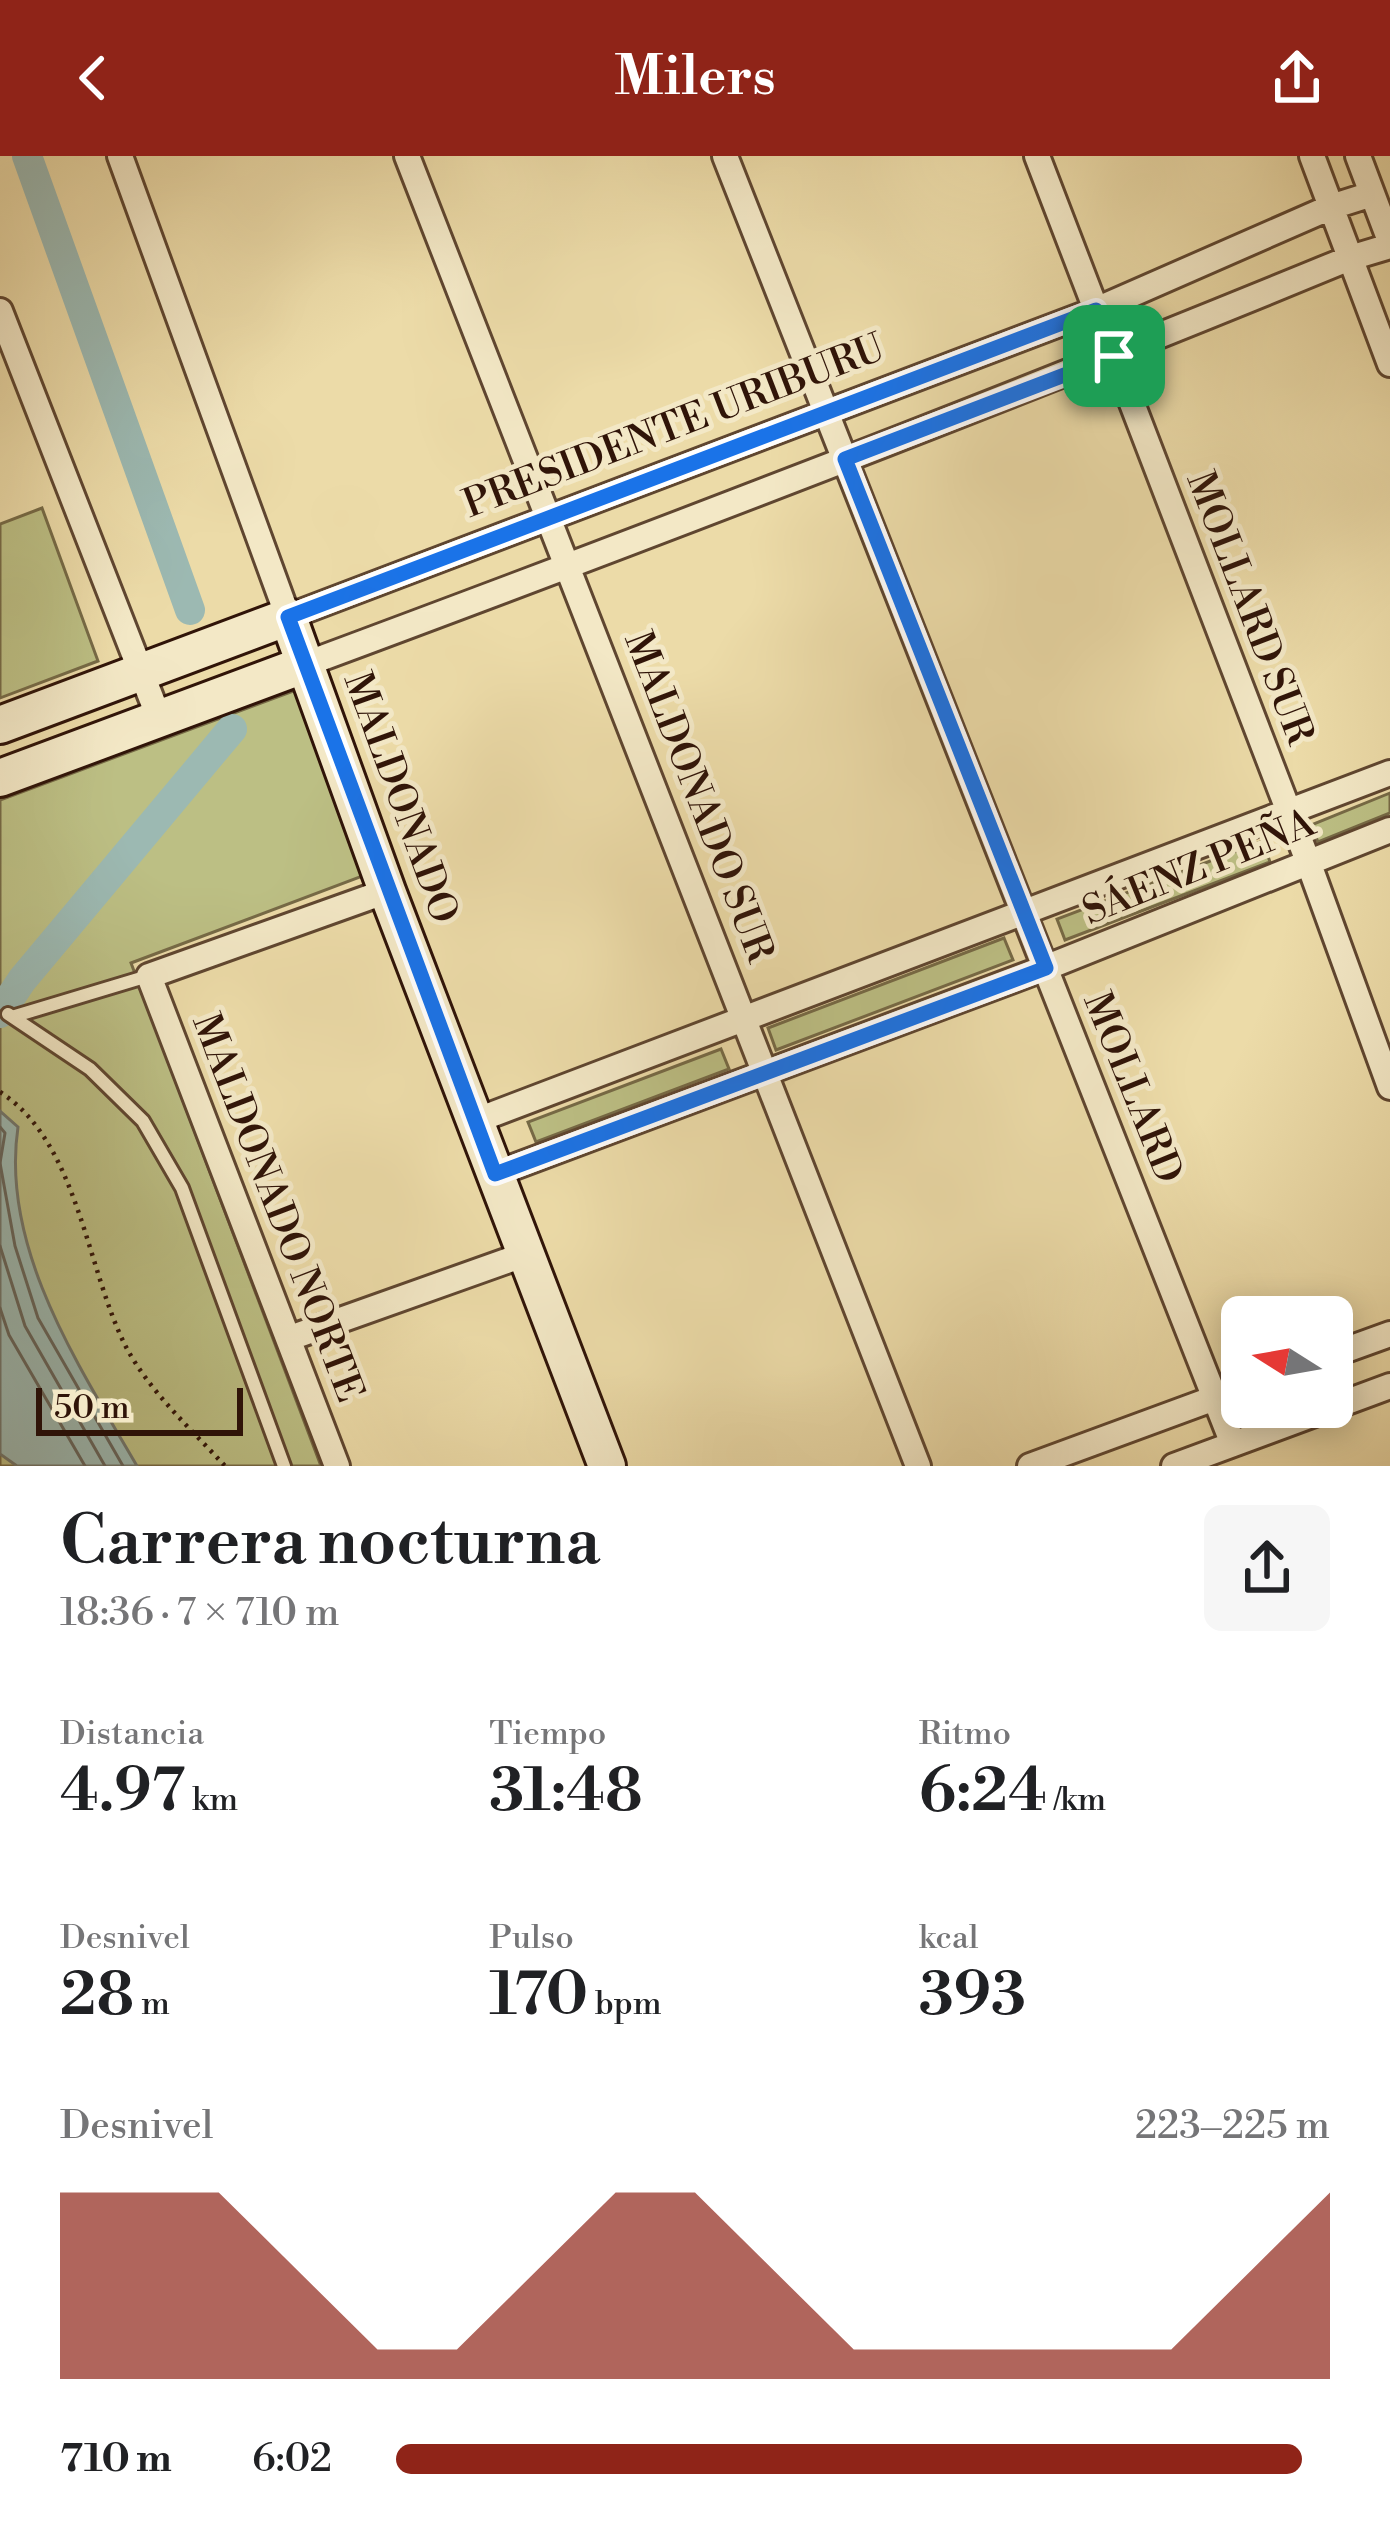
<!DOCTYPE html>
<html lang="es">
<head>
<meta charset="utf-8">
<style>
  body { margin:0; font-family:"Libre Bodoni",serif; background:#f6f6f6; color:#202124; height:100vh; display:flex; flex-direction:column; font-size:45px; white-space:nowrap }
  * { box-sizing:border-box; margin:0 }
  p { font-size:39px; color:#757577 }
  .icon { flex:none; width:66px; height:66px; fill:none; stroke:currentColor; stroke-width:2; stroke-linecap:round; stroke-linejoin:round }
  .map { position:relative; height:1310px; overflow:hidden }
  .details { display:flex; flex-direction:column; background:#fff; flex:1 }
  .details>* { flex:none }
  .needle { width:78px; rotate:281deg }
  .fabs { position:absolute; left:1221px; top:1140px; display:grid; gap:24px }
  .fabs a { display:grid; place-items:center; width:132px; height:132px; border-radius:18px; background:#fff; box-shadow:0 6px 30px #0003; font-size:60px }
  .scale { position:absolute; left:36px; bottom:30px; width:207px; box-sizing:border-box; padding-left:12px; border:6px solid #301408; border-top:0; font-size:33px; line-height:42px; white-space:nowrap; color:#301408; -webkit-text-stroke:9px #f3e8c6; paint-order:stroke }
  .pin { position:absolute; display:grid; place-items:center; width:102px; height:102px; color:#fff; margin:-51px; border-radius:24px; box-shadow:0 6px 18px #0006 }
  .round { display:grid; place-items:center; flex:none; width:126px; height:126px; border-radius:18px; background:#f6f6f6 }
  .overview { display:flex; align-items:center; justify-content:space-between; height:204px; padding:0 60px }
  h1 { font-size:66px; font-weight:600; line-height:90px }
  .figures { display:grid; grid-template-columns:repeat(3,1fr); gap:18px; height:204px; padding:12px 60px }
  .figures div { display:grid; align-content:center }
  .figures b { font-size:60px; font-weight:600 }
  .figures small { font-size:33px; font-weight:400 }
  .figures p { font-size:33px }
  .chart { height:336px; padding:24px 60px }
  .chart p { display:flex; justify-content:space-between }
  .chart svg { width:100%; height:216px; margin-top:12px; fill:#8f2418; opacity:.7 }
  ul { padding:0 60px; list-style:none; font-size:39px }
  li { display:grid; grid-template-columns:192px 144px 1fr; align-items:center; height:90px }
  li i { height:30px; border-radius:15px; background:#8f2418 }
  header { display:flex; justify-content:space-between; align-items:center; height:156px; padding:0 60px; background:#8f2418; color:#fff; font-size:54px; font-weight:600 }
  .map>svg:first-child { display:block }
  .green { fill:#bcbf84; stroke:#766a46; stroke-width:3 }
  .water { fill:#9cb9b2; stroke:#71776e; stroke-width:3 }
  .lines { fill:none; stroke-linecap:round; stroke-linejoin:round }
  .shore { stroke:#66665d; stroke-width:3 }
  .canal { stroke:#9cb9b2; stroke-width:30 }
  .lane-casing { stroke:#5f4630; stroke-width:18 }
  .street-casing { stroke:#5f4630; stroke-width:30 }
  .secondary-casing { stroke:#301408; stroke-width:42 }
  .path { stroke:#301408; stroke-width:4.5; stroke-dasharray:3 6; stroke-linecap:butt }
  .lane { stroke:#f3e8c6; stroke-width:12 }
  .street { stroke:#f3e8c6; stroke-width:24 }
  .secondary { stroke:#f3e8c6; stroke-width:36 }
  .route-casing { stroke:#fff; stroke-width:24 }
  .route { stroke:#1a73e8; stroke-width:15 }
  .labels { text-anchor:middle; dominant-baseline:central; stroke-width:10; stroke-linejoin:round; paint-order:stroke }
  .street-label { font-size:39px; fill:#301408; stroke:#f3e8c6 }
</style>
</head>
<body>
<header><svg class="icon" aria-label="back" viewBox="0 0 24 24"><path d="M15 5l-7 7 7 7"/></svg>Milers<svg class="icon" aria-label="share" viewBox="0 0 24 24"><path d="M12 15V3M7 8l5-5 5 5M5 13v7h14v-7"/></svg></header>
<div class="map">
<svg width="1390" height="1310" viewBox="0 0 1390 1310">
  <rect width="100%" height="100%" fill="#ecdba8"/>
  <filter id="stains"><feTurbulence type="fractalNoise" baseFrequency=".00167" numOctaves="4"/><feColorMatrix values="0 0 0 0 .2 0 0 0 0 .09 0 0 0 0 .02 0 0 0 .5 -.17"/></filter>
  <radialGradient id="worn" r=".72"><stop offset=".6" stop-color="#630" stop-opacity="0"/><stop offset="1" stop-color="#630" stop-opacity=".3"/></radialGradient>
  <path class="green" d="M42,352L98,505L0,542V368Z
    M296,534L368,718L131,807L321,1310H0V644Z
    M1390,637V657L1318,686L1311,669Z
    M1263,685L1270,706L1065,784L1057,763Z
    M1004,782L1013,804L776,894L768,872Z
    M721,893L729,913L536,986L528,966Z"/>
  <path class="water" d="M0,955L18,971C0,1092 79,1210 137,1310H17L0,1298Z"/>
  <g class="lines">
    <path class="shore" d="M0,971L5,977L0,1007L15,1090L38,1162L123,1310
      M0,1090L25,1170L105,1310
      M0,1152L9,1179L85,1310"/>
    <path class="canal" d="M27,0L190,454
      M0,857L22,824L232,573"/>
    <defs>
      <path id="lane" d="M8,858L90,913L143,965L182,1032L284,1310
        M15,860L148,820"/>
      <path id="street" d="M120,0L288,461L1096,154L1331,51L1372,38
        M407,0L918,1310
        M725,0L1233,1288
        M1037,0L1309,708L1390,931
        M1312,0L1390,208
        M1358,0L1390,85
        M0,155L159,562
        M306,508C656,378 1005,244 1350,102L1390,90
        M475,965L1390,617
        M495,1018L1045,812L1390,674
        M290,1182L526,1098
        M1332,1199L1390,1178
        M337,1310L149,820L387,735
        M1030,1310L1242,1232
        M1174,1310L1390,1230"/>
      <path id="secondary" d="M0,569L288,461L387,735L607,1310
        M0,622L306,508"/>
    </defs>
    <use href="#lane" class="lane-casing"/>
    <use href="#street" class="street-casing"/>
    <use href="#secondary" class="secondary-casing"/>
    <path class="path" d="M0,936C78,986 86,1111 125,1189C148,1234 191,1273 225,1310"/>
    <use href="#lane" class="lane"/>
    <use href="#street" class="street"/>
    <use href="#secondary" class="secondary"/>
  </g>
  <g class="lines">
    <defs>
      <path id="route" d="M1096,154L1114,200L845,303L1046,812L495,1018L288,461Z"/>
    </defs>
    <use href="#route" class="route-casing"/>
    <use href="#route" class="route"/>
  </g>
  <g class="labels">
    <g class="street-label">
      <text transform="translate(674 271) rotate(-21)">PRESIDENTE URIBURU</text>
      <text transform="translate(1249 452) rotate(69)">MOLLARD SUR</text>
      <text transform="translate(698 641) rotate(69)">MALDONADO SUR</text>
      <text transform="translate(400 642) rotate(70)">MALDONADO</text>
      <text transform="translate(1199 712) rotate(-22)">SÁENZ PEÑA</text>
      <text transform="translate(1132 932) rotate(68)">MOLLARD</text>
      <text transform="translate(277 1052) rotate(69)">MALDONADO NORTE</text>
    </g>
  </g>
  <rect width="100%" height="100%" filter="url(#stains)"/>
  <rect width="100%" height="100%" fill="url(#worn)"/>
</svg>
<div class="fabs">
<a><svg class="needle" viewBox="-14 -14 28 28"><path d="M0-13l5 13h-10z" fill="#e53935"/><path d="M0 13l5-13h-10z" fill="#757577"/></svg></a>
</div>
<div class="scale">50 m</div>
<div class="pin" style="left:1114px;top:200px;background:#1e9e55"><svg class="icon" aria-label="arrive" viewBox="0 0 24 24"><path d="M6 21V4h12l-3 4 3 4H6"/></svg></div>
</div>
<section class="details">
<div class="overview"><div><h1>Carrera nocturna</h1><p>18:36 · 7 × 710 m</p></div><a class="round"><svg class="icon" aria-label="share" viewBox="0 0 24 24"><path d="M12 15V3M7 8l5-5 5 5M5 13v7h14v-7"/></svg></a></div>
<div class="figures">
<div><p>Distancia</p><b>4.97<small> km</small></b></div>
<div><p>Tiempo</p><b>31:48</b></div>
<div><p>Ritmo</p><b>6:24<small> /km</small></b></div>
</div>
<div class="figures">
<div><p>Desnivel</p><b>28<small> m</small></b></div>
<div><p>Pulso</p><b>170<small> bpm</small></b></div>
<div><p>kcal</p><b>393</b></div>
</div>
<div class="chart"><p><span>Desnivel</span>223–225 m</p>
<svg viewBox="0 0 160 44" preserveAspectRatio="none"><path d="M0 44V6L10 6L20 6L30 22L40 38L50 38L60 22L70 6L80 6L90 22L100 38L110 38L120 38L130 38L140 38L150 22L160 6V44z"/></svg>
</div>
<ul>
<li><b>710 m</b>6:02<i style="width:97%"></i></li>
</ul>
</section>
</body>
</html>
